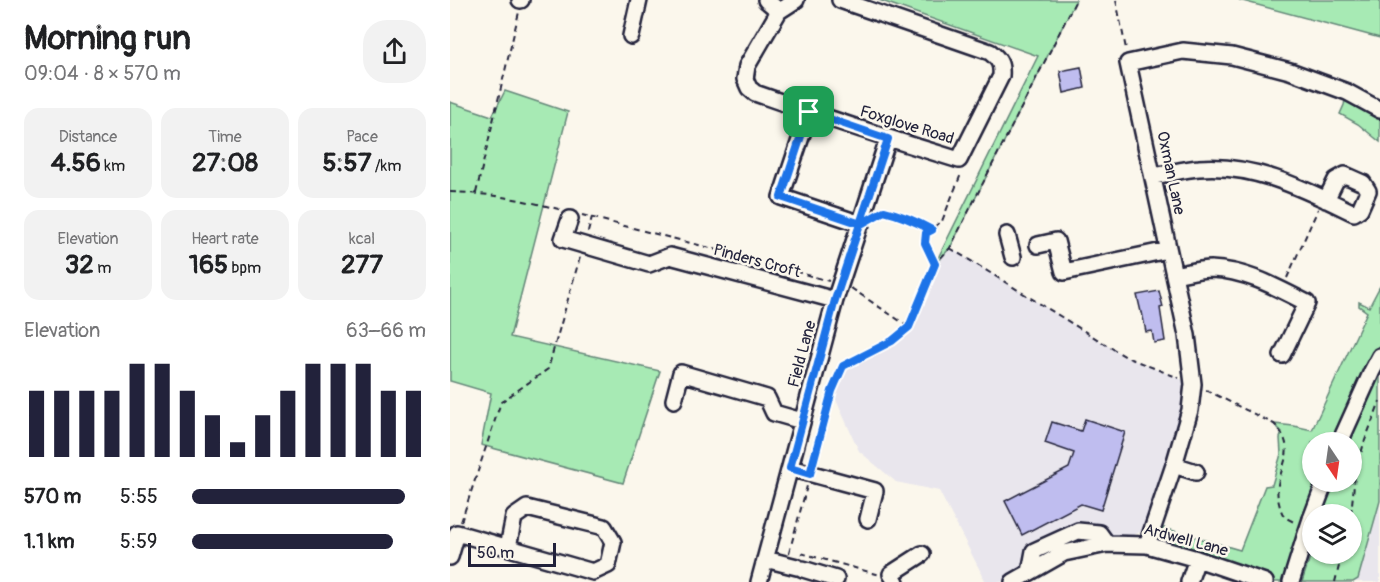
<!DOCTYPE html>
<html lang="en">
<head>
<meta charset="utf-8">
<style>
  body { margin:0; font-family:Pangolin,sans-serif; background:#f2f2f2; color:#202124; height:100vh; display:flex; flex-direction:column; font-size:22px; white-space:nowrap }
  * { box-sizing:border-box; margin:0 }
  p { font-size:20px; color:#757577 }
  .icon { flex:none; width:33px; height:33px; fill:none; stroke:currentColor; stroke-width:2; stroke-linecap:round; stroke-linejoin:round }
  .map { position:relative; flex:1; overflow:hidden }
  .drawer { display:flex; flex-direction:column; background:#fff; width:450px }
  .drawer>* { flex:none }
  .needle { width:39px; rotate:167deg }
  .buttons { position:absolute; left:852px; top:432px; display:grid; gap:12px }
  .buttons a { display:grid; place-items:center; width:60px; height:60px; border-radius:50%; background:#fff; box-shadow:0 2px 4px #0004; font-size:30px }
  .scale { position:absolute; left:18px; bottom:15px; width:88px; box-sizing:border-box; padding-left:6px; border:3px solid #22223b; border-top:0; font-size:16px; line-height:21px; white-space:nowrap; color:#22223b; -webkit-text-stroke:4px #fbf7ec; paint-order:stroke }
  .pin { position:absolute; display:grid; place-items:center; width:51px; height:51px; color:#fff; margin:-26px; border-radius:12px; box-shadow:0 3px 9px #0006 }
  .round { display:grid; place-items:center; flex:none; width:63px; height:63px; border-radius:24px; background:#f2f2f2 }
  .head { display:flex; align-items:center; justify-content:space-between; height:102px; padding:0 24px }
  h1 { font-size:33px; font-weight:700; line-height:45px }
  .figures { display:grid; grid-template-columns:repeat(3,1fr); gap:9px; height:102px; padding:6px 24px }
  .figures div { display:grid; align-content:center; border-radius:15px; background:#f2f2f2; text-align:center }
  .figures b { font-size:26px; font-weight:700 }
  .figures small { font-size:16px; font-weight:400 }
  .figures p { font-size:16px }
  .chart { height:168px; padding:12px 24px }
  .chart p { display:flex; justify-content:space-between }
  .chart svg { width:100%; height:108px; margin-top:6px; stroke:#22223b; stroke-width:6 }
  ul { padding:0 24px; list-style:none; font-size:20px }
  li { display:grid; grid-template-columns:96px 72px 1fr; align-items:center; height:45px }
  li i { height:15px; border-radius:8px; background:#22223b }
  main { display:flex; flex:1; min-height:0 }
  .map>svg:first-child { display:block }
  .built { fill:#e9e6ed }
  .green { fill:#a7eab4; stroke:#648678; stroke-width:1.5; fill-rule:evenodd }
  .building { fill:#bfbdef; stroke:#22223b; stroke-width:1.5 }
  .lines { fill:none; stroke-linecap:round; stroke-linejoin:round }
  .minor-casing { stroke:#22223b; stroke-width:20 }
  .path { stroke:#22223b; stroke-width:2; stroke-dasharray:6 4.5; stroke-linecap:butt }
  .minor { stroke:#fbf7ec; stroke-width:15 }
  .minor-bridge-casing { stroke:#22223b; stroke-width:20; stroke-linecap:butt }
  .minor-bridge { stroke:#fbf7ec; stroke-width:15 }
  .route-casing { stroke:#fff; stroke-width:12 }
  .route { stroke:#1a73e8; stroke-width:8 }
  .labels { text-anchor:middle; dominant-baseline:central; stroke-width:5; stroke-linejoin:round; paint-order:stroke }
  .street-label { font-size:16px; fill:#22223b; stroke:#fbf7ec }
</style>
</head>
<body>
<main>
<section class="drawer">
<div class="head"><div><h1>Morning run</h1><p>09:04 · 8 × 570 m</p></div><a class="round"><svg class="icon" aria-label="share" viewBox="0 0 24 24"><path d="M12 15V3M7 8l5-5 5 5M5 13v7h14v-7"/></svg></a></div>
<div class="figures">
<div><p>Distance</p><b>4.56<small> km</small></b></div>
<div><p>Time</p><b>27:08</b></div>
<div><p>Pace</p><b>5:57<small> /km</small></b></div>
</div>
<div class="figures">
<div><p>Elevation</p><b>32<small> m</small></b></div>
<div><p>Heart rate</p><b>165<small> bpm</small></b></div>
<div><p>kcal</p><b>277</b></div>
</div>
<div class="chart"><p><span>Elevation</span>63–66 m</p>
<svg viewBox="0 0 160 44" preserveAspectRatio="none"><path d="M5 44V17M15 44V17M25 44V17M35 44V17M45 44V6M55 44V6M65 44V17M75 44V27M85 44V38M95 44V27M105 44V17M115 44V6M125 44V6M135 44V6M145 44V17M155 44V17"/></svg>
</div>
<ul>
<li><b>570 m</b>5:55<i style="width:91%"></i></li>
<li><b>1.1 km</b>5:59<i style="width:86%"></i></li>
</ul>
</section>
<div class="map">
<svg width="930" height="582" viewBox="0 0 930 582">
  <rect width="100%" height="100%" fill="#fbf7ec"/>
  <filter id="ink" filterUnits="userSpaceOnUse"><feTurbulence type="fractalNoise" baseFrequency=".0167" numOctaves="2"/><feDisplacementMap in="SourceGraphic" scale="12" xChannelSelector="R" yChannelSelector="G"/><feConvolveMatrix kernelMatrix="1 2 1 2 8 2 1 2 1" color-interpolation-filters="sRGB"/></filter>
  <g filter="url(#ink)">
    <path class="built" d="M500,248L676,357L743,384L703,525L680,537L630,542L552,582H536L489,491L446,482L409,451L382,391L393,366L442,341L459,327L485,264Z
      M930,501V582H903L908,579Z"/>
    <path class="green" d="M429,0H626L500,248L485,264L588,56Z
      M789,0H930V38Z
      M55,91L118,112L60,337L210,371L173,483L31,445L41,393L0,381V102L42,116Z
      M897,92L930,110V142L908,124L890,114L894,105Z
      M930,286V501L908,579L903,582H852L861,554H902V514H862L842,582H815L697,545L703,525L790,550L815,486L822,485L831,454L830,438L832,432L824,424L844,426L862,430L917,312L909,306V302L919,307ZM862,442H902V482H862Z"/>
    <path class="building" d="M631,67L635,88L614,93L610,71Z
      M709,291L713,307L710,308L715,341L704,343L702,331L696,332L692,312H691L687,295Z
      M635,419L675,432L651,510L631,504L572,535L555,501L619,468L624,453L595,443L602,422L631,431Z"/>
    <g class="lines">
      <defs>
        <path id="minor" d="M70,0H71
          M316,0L329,11
          M346,0L329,11L297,66L295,79L299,88L305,93C373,117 440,139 509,160L551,76C552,64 549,59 540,52L390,0
          M181,36L189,0
          M359,113L331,197L411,224
          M703,176C718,174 734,169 749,168C804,163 856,190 904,213L910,209L918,191L913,183L895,175L886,180L876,200
          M120,219L113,239L199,264L220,256L385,300
          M557,235L563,257
          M588,245L606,241L614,272L718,250
          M724,275C736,273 749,269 761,269C795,270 826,287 857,303L832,355
          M224,400L231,373L317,398L324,413L352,421
          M890,442L922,371L930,356
          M724,465L746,472
          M340,468L425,491L418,519
          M861,519L875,482
          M697,545L724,465L740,410L743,384L737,335L678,63L733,51L782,56L840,71L897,92L930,110
          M0,557L7,533L143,572L158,565L163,542L154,527L77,508L64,517L58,547
          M315,559L347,567
          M353,569L386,579
          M580,572L584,551L628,531L649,533L657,544
          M309,582L385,300L438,139
          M446,582L441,574L472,554
          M563,582L614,553L657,544L697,545L747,559L815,582
          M739,582L747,559
          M841,582L855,537"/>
      </defs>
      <use href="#minor" class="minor-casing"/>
      <path class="path" d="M666,0L676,49
        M0,192C38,193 75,200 112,210
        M26,193L69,12
        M132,215L268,250L379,281
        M427,215L434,211L450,215L482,230
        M138,232L142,217
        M500,248L676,357L729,378
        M484,263L475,243L476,233L492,221L511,174
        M837,278L868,209
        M401,288L459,327
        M756,390L824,424C854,454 820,471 829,503C830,507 831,512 834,516C837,519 842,521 846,523
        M364,460L382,391L393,366L442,341L459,327L485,264L500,248L626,0
        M901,514L905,475L914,443L930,401
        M11,522L51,402L98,369L130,257
        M339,553L357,486
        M351,553L430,575
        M885,582L892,554"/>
      <use href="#minor" class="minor"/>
      <defs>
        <path id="minor-bridge" d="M855,537L861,519"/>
      </defs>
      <use href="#minor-bridge" class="minor-bridge-casing"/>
      <use href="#minor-bridge" class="minor-bridge"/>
    </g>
  </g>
  <g class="lines" filter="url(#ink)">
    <defs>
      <path id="route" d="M359,112L438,139L385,300L340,468L360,474L382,391L393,366L442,341L459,327L485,264L475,243L476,233L482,230C467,222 451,215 434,211L411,224L331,197L359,112"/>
    </defs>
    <use href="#route" class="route-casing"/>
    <use href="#route" class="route"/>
  </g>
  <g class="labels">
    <g class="street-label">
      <text transform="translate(457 125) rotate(17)">Foxglove Road</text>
      <text transform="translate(721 173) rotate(78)">Oxman Lane</text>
      <text transform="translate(307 261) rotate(15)">Pinders Croft</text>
      <text transform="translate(352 354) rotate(-75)">Field Lane</text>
      <text transform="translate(736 540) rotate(15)">Ardwell Lane</text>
    </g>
  </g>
</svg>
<div class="buttons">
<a><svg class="needle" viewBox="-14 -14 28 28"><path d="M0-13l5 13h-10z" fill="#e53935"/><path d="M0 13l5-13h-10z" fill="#757577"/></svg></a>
<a><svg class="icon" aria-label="layers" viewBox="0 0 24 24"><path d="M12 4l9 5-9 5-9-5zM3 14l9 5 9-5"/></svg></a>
</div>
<div class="scale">50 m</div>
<div class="pin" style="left:359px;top:112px;background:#1e9e55"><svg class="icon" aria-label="arrive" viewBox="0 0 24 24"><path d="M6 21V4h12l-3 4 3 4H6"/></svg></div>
</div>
</main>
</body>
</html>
